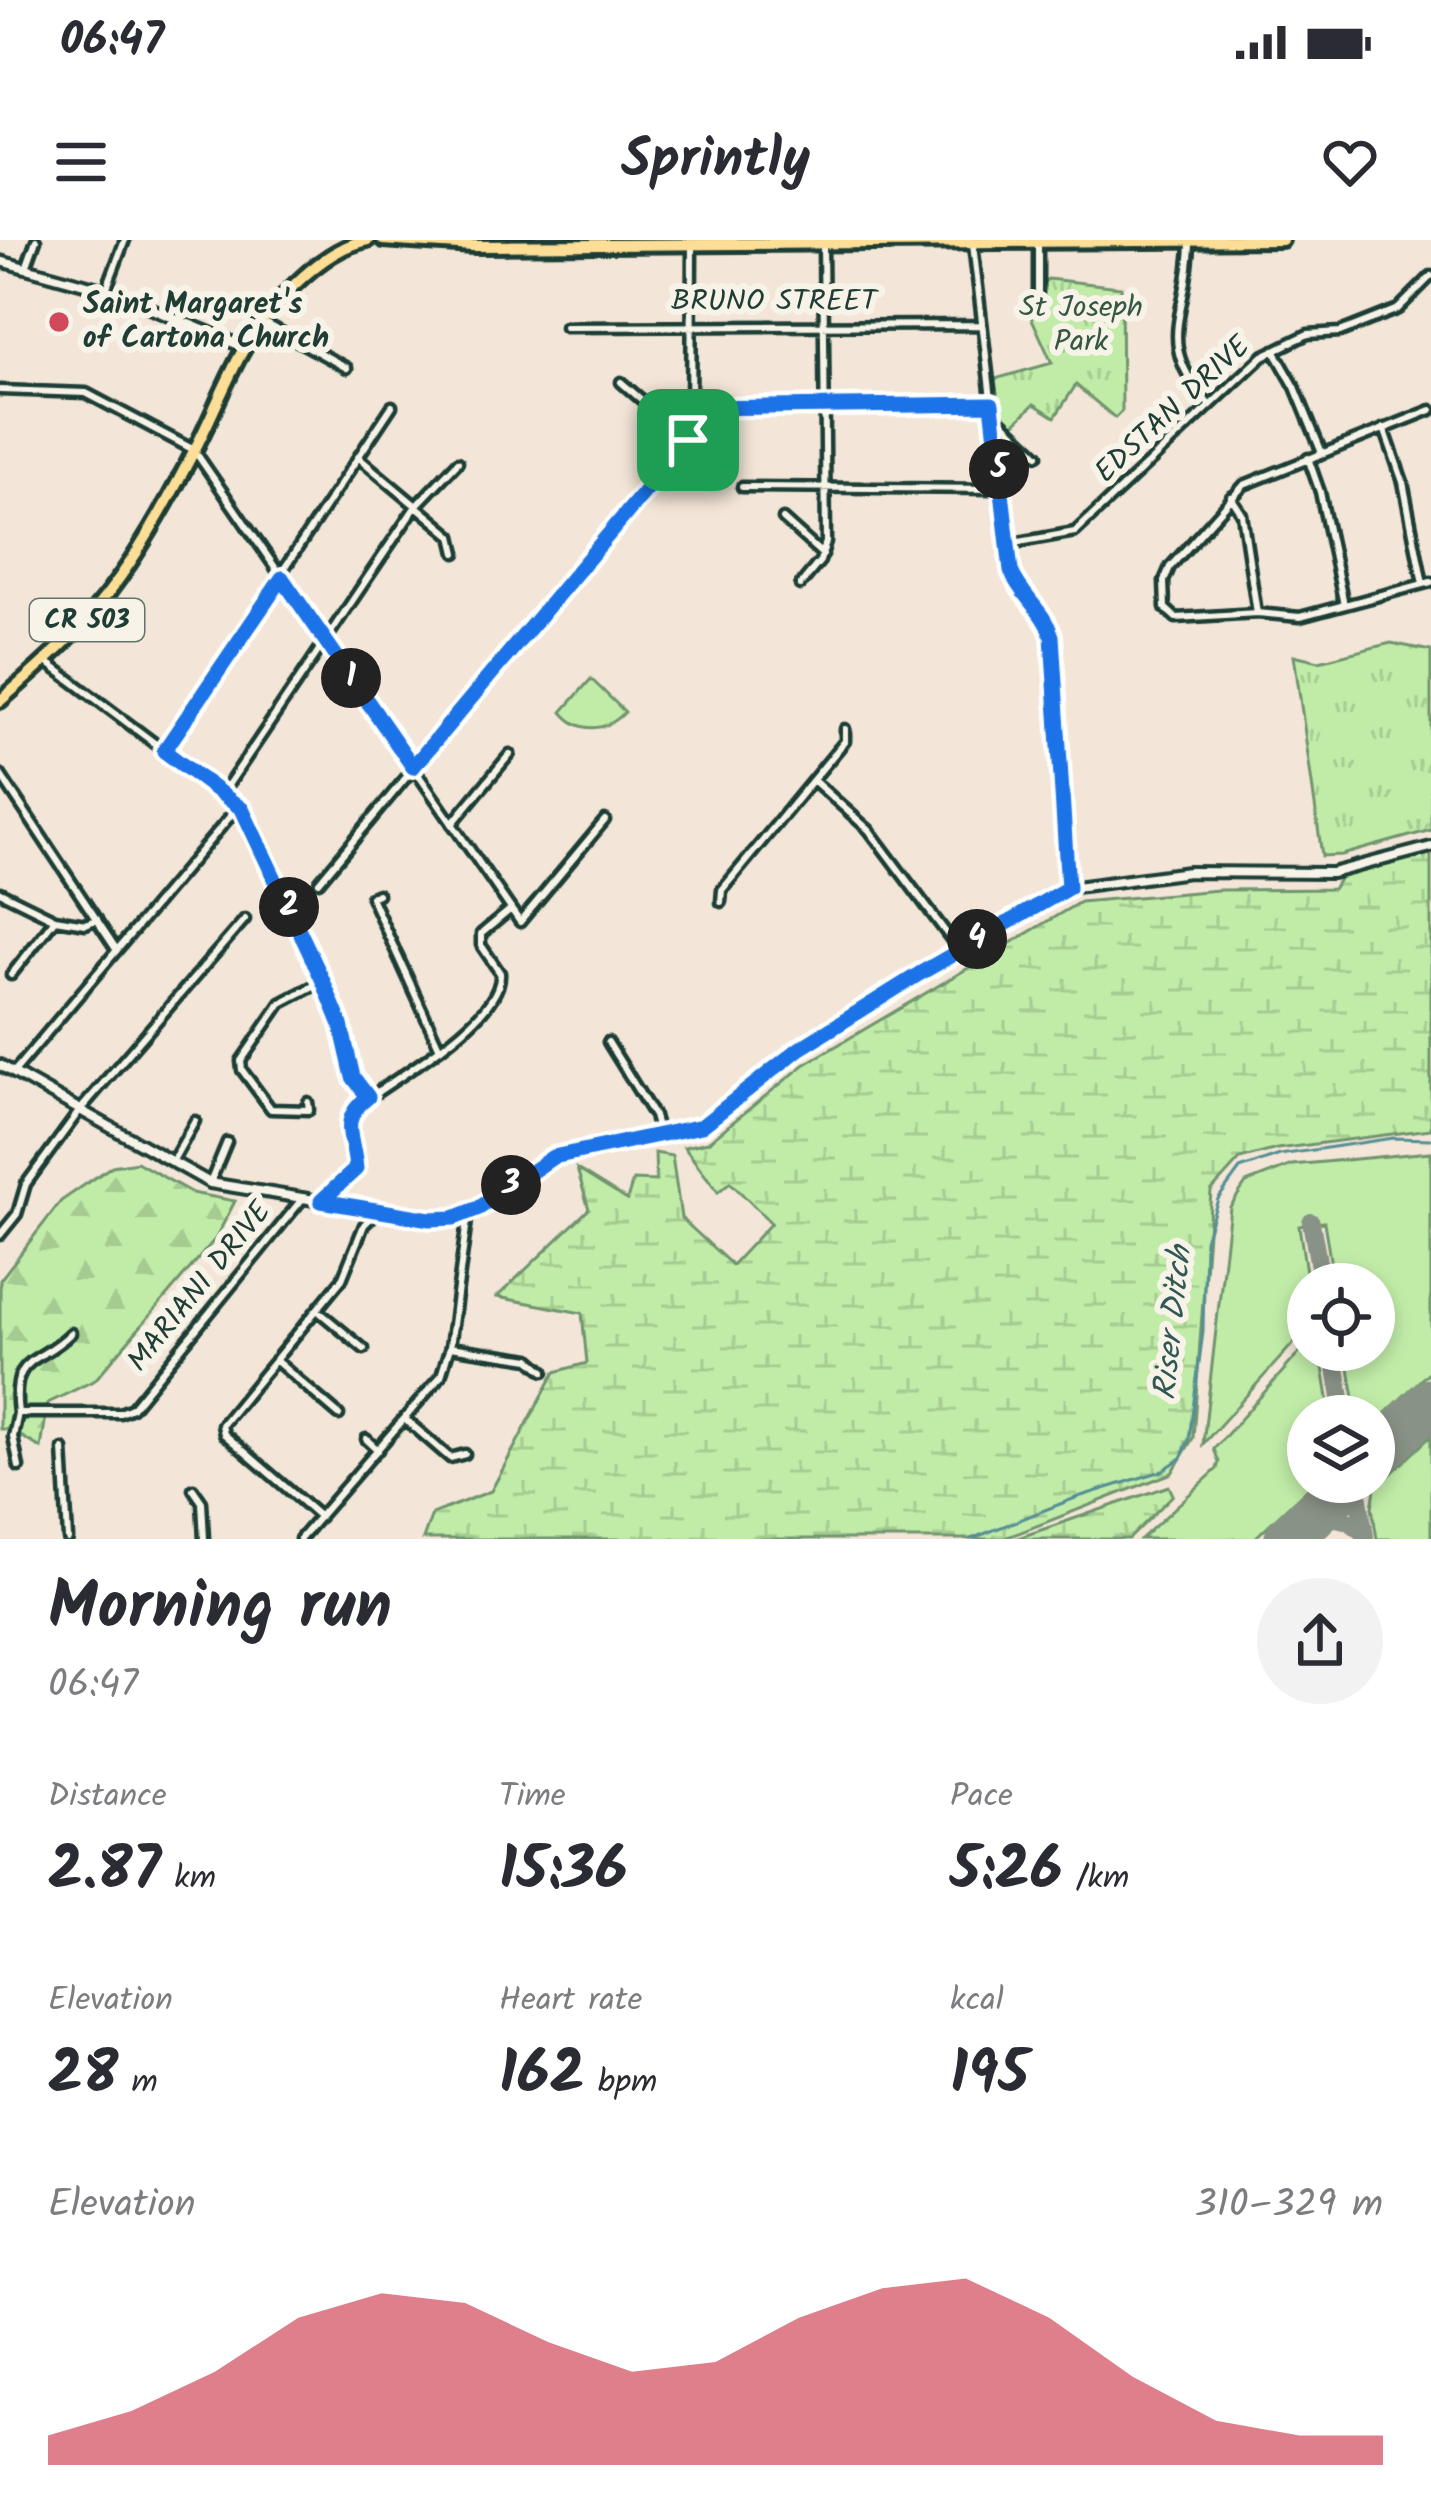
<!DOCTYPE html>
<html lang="en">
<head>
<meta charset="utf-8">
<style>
  body { margin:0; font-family:Kalam,sans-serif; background:#f2f2f3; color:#2b2b33; height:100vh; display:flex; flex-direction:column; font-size:45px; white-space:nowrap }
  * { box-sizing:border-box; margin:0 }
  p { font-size:39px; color:#7c7c81 }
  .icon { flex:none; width:66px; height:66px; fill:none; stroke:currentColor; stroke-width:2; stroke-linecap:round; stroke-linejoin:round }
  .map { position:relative; height:1299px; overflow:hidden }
  .panel { display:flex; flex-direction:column; background:#fff; flex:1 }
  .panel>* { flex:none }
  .buttons { position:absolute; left:1287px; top:1023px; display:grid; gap:24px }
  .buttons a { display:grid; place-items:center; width:108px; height:108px; border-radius:50%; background:#fff; box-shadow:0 6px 18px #0003; font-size:60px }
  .pin { position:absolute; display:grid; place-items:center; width:102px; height:102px; color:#fff; margin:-51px; border-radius:24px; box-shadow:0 6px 18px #0006 }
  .km { position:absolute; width:60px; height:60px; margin:-30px; border-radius:50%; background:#222; color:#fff; font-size:33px; line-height:60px; text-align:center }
  .round { display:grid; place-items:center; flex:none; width:126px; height:126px; border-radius:63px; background:#f2f2f3 }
  .summary { display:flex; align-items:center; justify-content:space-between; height:204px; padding:0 48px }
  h1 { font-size:66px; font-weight:600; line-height:90px }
  .figures { display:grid; grid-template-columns:repeat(3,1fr); gap:18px; height:204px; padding:12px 48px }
  .figures div { display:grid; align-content:center }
  .figures b { font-size:60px; font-weight:600 }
  .figures small { font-size:33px; font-weight:400 }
  .figures p { font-size:33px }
  .chart { height:336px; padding:24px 48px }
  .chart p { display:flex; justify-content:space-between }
  .chart svg { width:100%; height:216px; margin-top:12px; fill:#d1495b; opacity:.7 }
  .status { display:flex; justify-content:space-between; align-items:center; height:84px; padding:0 60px; background:#fff; direction:ltr }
  .status svg { height:33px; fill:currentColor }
  header { display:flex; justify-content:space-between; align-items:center; height:156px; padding:0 48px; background:#fff; font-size:54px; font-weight:600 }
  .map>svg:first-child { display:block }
  .grass { fill:#c1eca8; stroke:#70946e; stroke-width:3 }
  .forest { fill:url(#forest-firs); stroke:#70946e; stroke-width:3 }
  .wetland { fill:url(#wetland-marsh); stroke:#70946e; stroke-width:3 }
  .park { fill:url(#park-tufts); stroke:#70946e; stroke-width:3 }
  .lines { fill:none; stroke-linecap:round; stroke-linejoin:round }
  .stream { stroke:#548f95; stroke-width:3 }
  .taxiway { stroke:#899286; stroke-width:18 }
  .runway { stroke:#899286; stroke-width:48 }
  .minor-casing { stroke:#1f3d34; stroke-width:15 }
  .tertiary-casing { stroke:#1f3d34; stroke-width:16 }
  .primary-casing { stroke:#1f3d34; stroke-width:20 }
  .minor { stroke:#f7f3e8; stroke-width:6 }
  .tertiary { stroke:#f7f3e8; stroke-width:8 }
  .primary { stroke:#fcde96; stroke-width:10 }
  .route-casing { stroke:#fff; stroke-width:24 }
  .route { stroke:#1a73e8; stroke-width:15 }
  .poi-dot { fill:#d1495b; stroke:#f7f3e8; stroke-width:4.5 }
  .labels { text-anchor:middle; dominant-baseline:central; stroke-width:12; stroke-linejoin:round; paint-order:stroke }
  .shield { fill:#f7f3e8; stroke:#60746a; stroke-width:3 }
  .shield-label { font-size:27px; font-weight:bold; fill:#1f3d34 }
  .street-label { font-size:30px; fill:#1f3d34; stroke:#f7f3e8 }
  .poi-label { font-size:30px; font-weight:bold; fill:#1f3d34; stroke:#f7f3e8; text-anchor:start }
  .park-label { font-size:30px; fill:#375745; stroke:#f7f3e8 }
  .water-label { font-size:33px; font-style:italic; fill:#315854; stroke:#f7f3e8 }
</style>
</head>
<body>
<div class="status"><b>06:47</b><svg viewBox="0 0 49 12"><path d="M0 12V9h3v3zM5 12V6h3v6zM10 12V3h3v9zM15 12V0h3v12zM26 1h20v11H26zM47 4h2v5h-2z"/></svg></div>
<header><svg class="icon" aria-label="menu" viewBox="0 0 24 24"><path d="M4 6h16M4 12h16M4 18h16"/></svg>Sprintly<svg class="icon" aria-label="heart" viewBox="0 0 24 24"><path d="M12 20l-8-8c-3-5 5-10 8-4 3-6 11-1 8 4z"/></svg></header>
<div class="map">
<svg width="1431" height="1299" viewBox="0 0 1431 1299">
  <defs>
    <pattern id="forest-firs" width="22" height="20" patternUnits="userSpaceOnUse" patternTransform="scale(3)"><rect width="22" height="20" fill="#c1eca8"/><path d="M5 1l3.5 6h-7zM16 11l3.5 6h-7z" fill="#a5cb91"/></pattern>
    <pattern id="wetland-marsh" width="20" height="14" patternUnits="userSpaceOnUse" patternTransform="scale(3)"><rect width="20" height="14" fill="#c1eca8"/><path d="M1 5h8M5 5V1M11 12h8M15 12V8" fill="none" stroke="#a5cb91"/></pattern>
    <pattern id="park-tufts" width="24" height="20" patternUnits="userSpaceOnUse" patternTransform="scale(3)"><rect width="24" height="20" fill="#c1eca8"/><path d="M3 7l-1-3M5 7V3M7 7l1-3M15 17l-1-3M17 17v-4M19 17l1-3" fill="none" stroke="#a5cb91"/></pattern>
  </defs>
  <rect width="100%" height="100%" fill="#f3e6d8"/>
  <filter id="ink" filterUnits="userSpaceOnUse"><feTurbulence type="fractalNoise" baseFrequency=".00833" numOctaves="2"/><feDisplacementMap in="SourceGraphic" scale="24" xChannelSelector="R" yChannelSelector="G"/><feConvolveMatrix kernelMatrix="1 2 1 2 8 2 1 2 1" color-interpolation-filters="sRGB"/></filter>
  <g filter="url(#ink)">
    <path class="grass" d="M591,439L625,472C606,492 580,494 562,472Z
      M1431,912V1130L1374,1184V1176H1357L1346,1110H1374V1044H1334L1324,982L1299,986L1308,1045V1087L1203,1204L1230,967L1246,943L1292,925Z
      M1308,1103V1110H1320L1331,1176H1308V1242H1314L1254,1299H1141L1217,1229L1219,1222L1214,1209Z
      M1431,1196V1299H1377L1372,1267L1375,1249Z"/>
    <path class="forest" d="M137,922L192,953L235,961L216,998L95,1140L48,1163L41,1208L9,1189H0V1040L61,961L112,926Z"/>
    <path class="wetland" d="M1431,605V889L1277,909L1240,919L1211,951L1193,1198L1172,1233L1003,1299H423L432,1274L491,1251L555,1132L587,1123L582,1073L497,1057L589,969L577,929L627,960L633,940L656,941L655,913L672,916L681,978L732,1025L771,983L730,942L718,952L684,907L708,902L804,825L1080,662L1218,650L1333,649L1344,631Z
      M1169,1246L1173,1255L1129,1299H1015Z"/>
    <path class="park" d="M1048,39L1121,47L1122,171L1115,178L1076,145L1055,177L1034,164L1014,184L992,170L999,168L995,139L1052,123L1024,61Z
      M1391,403L1431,411V590L1342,615L1322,616L1294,415L1319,421Z"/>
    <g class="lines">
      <path class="stream" d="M971,1299L1078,1257L1162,1231L1181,1218L1189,1199L1203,1092L1205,1000L1218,959L1240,929L1280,915L1393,898L1431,899"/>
      <path class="taxiway" d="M1311,982L1322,1044
        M1333,1110L1344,1176
        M1374,1217L1377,1214
        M1356,1242L1365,1296
        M1300,1288C1323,1275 1348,1272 1365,1296"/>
      <path class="runway" d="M1374,1216L1431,1162
        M1288,1299L1347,1242"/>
      <defs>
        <path id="minor" d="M1038,2V53
          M1190,2C1189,77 1151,99 1210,166
          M973,4L1011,331C1021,356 1045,371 1052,396L1068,647
          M26,28L36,0
          M106,50L125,0
          M263,82L347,128
          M565,87L982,85
          M1274,110L1295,147L1322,213
          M621,142L688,200
          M0,150L86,153L194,210L520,682L605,580
          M653,169L991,164
          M1431,170L1244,245L1170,327L1164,341L1165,368L1176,378L1257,373L1300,377L1431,342
          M995,175L1038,215
          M1384,188L1403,242L1423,344
          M359,218L452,296L456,313
          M1308,218L1320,252L1344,365
          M742,247L1001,249
          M1231,257L1242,274L1257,373
          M783,279L823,315
          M1008,304L1075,292L1263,116L1308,94L1340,92L1398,69L1431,36
          M800,345L820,321L826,302L823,3
          M48,423L242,569L323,741L341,785L353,837L367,857
          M164,510L392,166
          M0,534L116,709
          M813,540L869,590L959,710
          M222,554L416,266L458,222
          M452,584L510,514
          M319,642L691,195L692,4
          M0,652L55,679
          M378,654L371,657L440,809
          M721,662L722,650L845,501V489
          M11,735L55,679L86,684L97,679
          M608,802L654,876L660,898
          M13,833L238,567
          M308,862L309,870L271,869L242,830L241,821L281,763L323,741
          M172,922L195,881
          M210,943L227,902
          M321,961L356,929L348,880L352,870C385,843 504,780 500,733L481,705V694L511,669
          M0,995L17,974L26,944L80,870L245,679
          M317,1070L364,1109
          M71,1093C40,1125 10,1113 18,1173H120L132,1168L303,958
          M450,1107L530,1119L544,1131
          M275,1120L339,1175
          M18,1173L13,1197L19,1227
          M405,1179L450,1218L465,1214
          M366,1199L378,1210
          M63,1209L68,1299
          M193,1249L202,1262L204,1299
          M320,1277L224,1194L222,1185L342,1039L364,985L379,970
          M300,1299L441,1136L450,1107L468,973"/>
        <path id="tertiary" d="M0,21L106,50L244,107
          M0,825L210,943L431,979L468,973L553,917L702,887L799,810L919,733L1068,648L1189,632L1332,633L1431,607"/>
        <path id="primary" d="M383,0L473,6L1282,0
          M0,461C45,422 86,386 120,337C148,298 172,253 194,211C211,179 224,144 242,112C264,71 321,8 368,0"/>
      </defs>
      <use href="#minor" class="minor-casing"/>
      <use href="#tertiary" class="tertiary-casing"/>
      <use href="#primary" class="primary-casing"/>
      <use href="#minor" class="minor"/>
      <use href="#tertiary" class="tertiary"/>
      <use href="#primary" class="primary"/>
    </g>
  </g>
  <g class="lines" filter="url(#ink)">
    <defs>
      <path id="route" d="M992,164L1011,331C1021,356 1044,371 1052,396L1068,648L919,734L799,809L702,886L553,917L479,968L454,978L430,979L321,961L356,929C354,896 337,881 368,857L353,837L341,785L323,741L242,569L164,511L282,338L413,527L688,200L693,168Z"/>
    </defs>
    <use href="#route" class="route-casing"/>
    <use href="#route" class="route"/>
  </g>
  <circle class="poi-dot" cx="59" cy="82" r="12"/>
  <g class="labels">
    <rect class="shield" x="30" y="359" width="114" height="42" rx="9"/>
    <g class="shield-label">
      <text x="87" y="380">CR 503</text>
    </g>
    <g class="street-label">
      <text x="774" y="62">BRUNO STREET</text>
      <text transform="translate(1173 170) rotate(-43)">EDSTAN DRIVE</text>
      <text transform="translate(200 1047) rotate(-51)">MARIANI DRIVE</text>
    </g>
    <g class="poi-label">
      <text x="83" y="65">Saint Margaret's<tspan x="83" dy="34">of Cartona Church</tspan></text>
    </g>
    <g class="park-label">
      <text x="1081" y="68">St Joseph<tspan x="1081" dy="34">Park</tspan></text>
    </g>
    <g class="water-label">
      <text transform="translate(1174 1083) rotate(-84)">Riser Ditch</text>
    </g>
  </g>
</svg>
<div class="buttons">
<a><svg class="icon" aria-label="locate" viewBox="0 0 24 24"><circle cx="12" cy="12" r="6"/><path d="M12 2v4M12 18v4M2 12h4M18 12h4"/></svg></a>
<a><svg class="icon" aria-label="layers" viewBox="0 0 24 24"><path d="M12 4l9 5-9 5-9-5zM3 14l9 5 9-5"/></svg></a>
</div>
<div class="pin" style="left:688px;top:200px;background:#1e9e55"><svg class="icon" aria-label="arrive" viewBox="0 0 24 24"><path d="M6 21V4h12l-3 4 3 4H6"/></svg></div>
<b class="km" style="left:351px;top:438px">1</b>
<b class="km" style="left:289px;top:667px">2</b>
<b class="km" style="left:511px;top:945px">3</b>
<b class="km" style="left:977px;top:699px">4</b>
<b class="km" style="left:999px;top:229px">5</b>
</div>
<section class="panel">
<div class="summary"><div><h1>Morning run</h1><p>06:47</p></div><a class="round"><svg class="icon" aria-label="share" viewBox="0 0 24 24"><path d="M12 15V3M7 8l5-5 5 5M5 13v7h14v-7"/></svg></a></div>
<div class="figures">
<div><p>Distance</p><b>2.87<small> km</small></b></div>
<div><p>Time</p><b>15:36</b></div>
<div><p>Pace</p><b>5:26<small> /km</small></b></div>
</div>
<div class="figures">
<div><p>Elevation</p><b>28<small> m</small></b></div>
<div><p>Heart rate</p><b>162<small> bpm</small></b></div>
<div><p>kcal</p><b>195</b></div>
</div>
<div class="chart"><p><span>Elevation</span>310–329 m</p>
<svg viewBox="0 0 160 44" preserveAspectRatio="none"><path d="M0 44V38L10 33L20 25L30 14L40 9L50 11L60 19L70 25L80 23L90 14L100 8L110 6L120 14L130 26L140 35L150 38L160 38V44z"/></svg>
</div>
</section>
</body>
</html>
